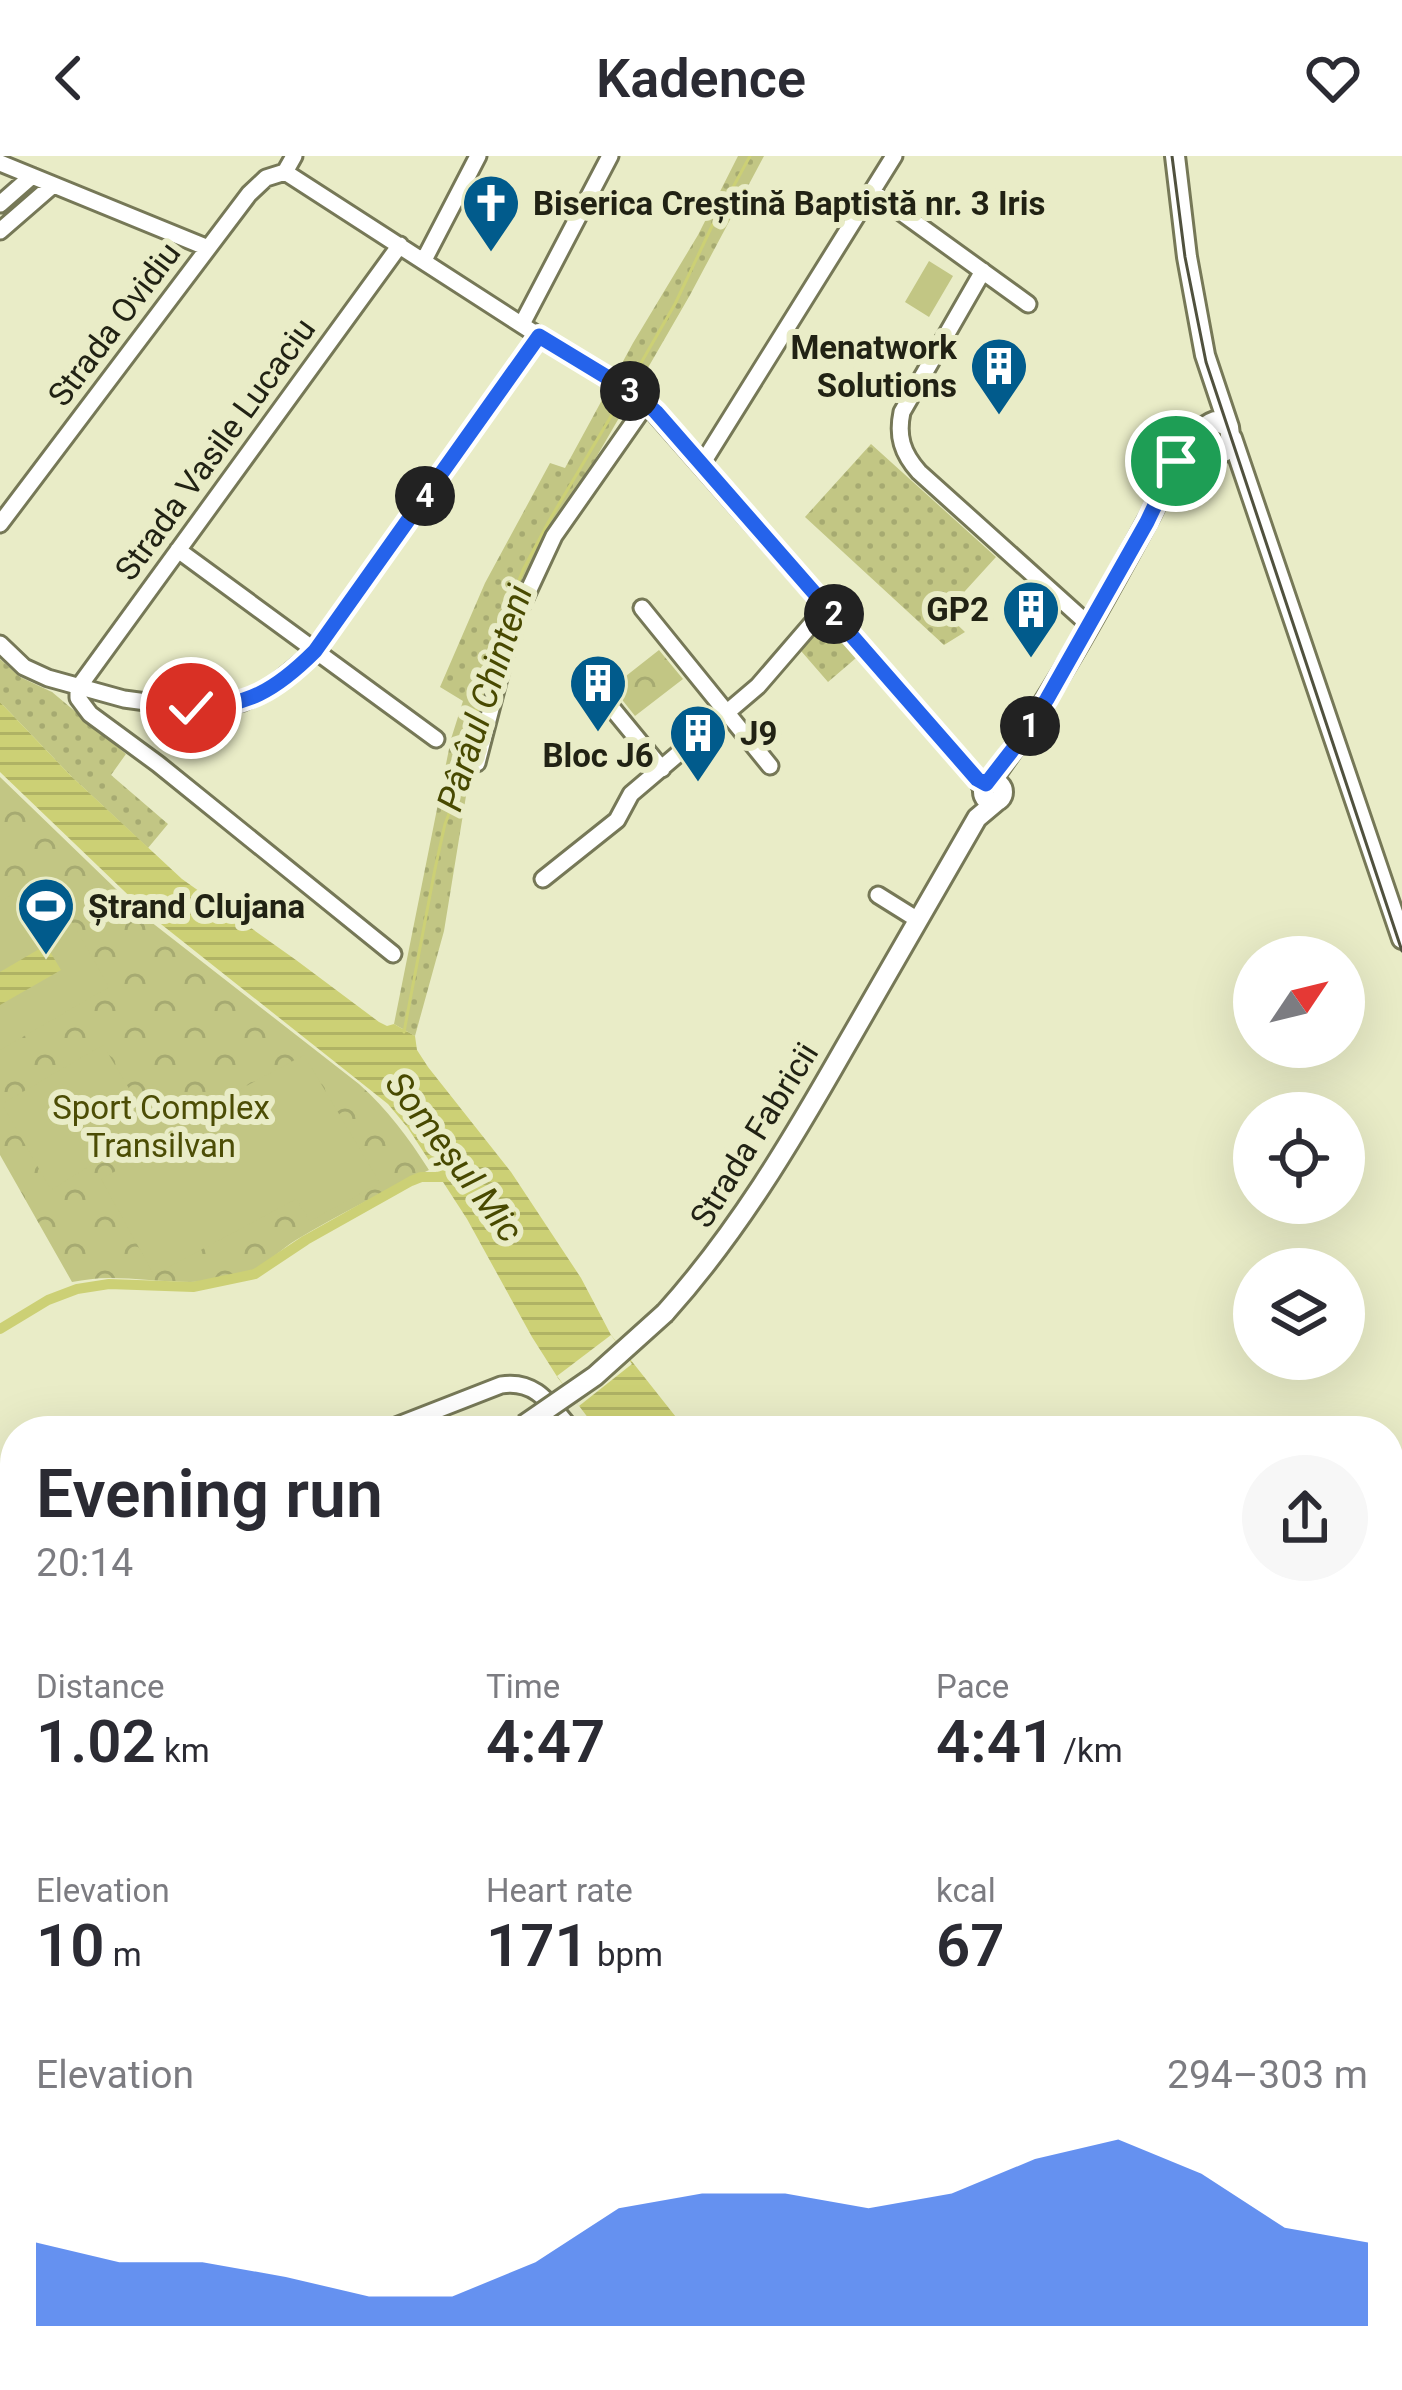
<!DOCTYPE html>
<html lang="en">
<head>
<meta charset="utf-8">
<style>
  body { margin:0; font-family:Roboto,sans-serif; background:#f7f7f7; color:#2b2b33; height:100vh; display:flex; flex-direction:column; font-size:45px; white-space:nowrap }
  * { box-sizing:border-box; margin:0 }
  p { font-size:39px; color:#7c7c81 }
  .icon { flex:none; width:66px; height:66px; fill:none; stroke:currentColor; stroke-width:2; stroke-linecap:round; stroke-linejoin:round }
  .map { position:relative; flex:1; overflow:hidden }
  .panel { position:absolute; left:0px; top:1260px; width:1404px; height:975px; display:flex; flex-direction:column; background:#fff; border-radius:48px 48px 0 0; box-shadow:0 12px 48px #0002 }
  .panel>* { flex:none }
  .needle { width:78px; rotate:55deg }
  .buttons { position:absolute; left:1233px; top:780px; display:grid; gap:24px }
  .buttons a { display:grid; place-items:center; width:132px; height:132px; border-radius:50%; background:#fff; box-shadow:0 12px 48px #0002; font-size:60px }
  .pin { position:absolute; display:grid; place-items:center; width:102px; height:102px; color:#fff; margin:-51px; border:6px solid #fff; border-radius:50%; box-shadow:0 3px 12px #0007 }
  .km { position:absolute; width:60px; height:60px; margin:-30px; border-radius:50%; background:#222; color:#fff; font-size:33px; line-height:60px; text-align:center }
  .round { display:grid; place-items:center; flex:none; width:126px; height:126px; border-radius:63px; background:#f7f7f7 }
  .head { display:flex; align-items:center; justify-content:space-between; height:204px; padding:0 36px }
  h1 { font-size:66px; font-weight:600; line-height:90px }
  .stats { display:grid; grid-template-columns:repeat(3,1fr); gap:18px; height:204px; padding:12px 36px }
  .stats div { display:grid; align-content:center }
  .stats b { font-size:60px; font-weight:600 }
  .stats small { font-size:33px; font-weight:400 }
  .stats p { font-size:33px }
  .chart { height:336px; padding:24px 36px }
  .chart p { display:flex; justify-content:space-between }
  .chart svg { width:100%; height:216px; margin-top:12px; fill:#2563eb; opacity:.7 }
  header { display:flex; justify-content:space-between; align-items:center; height:156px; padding:0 36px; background:#fff; font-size:54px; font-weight:600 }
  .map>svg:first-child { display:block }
  .grass { fill:url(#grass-dots) }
  .park { fill:url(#park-crowns) }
  .pitch { fill:#c2c684 }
  .water { fill:url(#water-rules) }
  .pier { fill:#e9ecc7 }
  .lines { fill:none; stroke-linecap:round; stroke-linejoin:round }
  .stream { stroke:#ccd075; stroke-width:3 }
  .canal { stroke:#ccd075; stroke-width:10 }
  .minor-casing { stroke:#767857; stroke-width:21 }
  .major-casing { stroke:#767857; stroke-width:24 }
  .minor { stroke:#fff; stroke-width:15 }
  .major { stroke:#fff; stroke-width:18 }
  .tram { stroke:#50513e; stroke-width:3 }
  .major-bridge-casing { stroke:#767857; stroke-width:24; stroke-linecap:butt }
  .major-bridge { stroke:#fff; stroke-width:18 }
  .route-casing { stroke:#fff; stroke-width:24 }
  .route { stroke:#2563eb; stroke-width:15 }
  .labels { text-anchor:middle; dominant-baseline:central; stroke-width:12; stroke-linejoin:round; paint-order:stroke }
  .poi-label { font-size:33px; font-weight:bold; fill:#212214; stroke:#e9ecc7; text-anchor:start }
  .street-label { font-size:33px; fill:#212214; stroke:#e9ecc7 }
  .park-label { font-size:33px; fill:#4c4d05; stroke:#e9ecc7 }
  .water-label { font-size:36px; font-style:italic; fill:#484900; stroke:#e9ecc7 }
</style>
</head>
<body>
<header><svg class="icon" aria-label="back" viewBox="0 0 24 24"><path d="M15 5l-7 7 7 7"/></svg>Kadence<svg class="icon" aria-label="heart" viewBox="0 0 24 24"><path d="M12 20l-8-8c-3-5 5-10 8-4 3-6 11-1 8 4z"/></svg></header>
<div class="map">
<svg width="1402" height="2234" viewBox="0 0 1402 2234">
  <defs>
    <pattern id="grass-dots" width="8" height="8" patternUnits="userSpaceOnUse" patternTransform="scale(3)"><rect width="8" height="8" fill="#c2c684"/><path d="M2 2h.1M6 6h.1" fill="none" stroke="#a6aa71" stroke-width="1.8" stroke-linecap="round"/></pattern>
    <pattern id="park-crowns" width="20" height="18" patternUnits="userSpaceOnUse" patternTransform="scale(3)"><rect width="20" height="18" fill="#c2c684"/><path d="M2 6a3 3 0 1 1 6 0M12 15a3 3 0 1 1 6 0" fill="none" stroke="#a6aa71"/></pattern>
    <pattern id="water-rules" width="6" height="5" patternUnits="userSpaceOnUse" patternTransform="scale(3)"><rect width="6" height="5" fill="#ccd075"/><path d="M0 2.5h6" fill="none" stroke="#afb264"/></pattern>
  </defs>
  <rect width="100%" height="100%" fill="#e9ecc7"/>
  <path class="grass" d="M738,0H764L690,139L530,416L473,597L444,775L415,880L394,868L451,583L463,545L440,531L485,427L550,307L565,312L633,187L698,79Z
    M871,288L996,401L945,457L965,476L944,489L805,361Z
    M828,471L856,502L828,526L795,488Z
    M0,503L20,521L52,536L126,598L111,619L168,668L148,692L71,620L0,546Z"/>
  <path class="park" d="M1197,317L1218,321L1189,355L1174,349Z
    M659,494L683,523L635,560L612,531Z
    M0,621L146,762L359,928C388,954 408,981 429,1014C384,1036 339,1058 296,1084C281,1093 266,1109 249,1116C205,1134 155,1122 109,1122C97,1122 84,1124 72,1126L0,999Z"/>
  <path class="pitch" d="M929,105L953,120L929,161L905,146Z
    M46,721L109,831L0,894V745Z
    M103,889L152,971L51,1034L2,948Z
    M304,899L380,1027L310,1065L296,1043L154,1119L101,1023L240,948L235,936Z"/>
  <path class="water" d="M0,546L71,620L182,723L296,804L379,866L387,870L394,868L415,880L417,894L428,911L511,1016L581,1122L611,1179L687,1275H598L558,1222L532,1181L467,1063L408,972L388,948L147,757L0,616Z
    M46,789L61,814L0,849V816Z
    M1311,2220H1382L1383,2234H1312Z"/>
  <path class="pier" d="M611,1179L632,1208L579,1250L557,1220Z"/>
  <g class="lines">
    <path class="stream" d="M630,226L675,148L713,68L750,0
      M404,876L435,713L445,668L453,647L454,623L467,593L488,504L523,414L549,365L623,240"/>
    <path class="canal" d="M0,1173L48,1144L77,1133L109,1128L193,1131L255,1118L306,1084L411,1025L421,1021H449"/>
    <defs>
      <path id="minor" d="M0,7L208,92
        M285,16L539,180L642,243L977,623L982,634
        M285,16L294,0
        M873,36L1028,148
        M0,48L32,20
        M0,75L53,29
        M424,104L478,0
        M983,115L902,256C897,280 902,297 919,316L1088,468
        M522,168L610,0
        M702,308L894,0
        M0,368L249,38L266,22L285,16
        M178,394L436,583
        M642,452L770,610
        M0,488L24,511L48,522L124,543L191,552H219L243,546L265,536L315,495L539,180
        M584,518L662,613
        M78,532L400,89
        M78,532V542L90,558L158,608L393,798
        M477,607L513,468L554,380L647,247
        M543,723L617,664L631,638L758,530L827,450
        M878,739L918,764
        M383,1275L501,1229C537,1223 551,1250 573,1275
        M0,1394L15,1435
        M0,1628L15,1639
        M0,1977L15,1951
        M1006,2220L1030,2234
        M53,2234L62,2220
        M319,2234L330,2220
        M459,2234L472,2220
        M576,2234L589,2220"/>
      <path id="major" d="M1175,0L1187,101L1205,199L1229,271
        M1232,282L1402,783
        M983 636a10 10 0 1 1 20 0a10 10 0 1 1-20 0Z
        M990,626C1050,544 1100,452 1149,362C1159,343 1167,322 1177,304C1185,289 1200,270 1215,265L1229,271L1231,287L1224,296L1208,297L1200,287L1199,277
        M665,1157C737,1077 791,986 844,893C888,816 932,739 977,662L996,646
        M0,1493L15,1489
        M600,2220L608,2234"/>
    </defs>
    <use href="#minor" class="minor-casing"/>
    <use href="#major" class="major-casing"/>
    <use href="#minor" class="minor"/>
    <use href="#major" class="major"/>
    <path class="tram" d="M1172,0L1185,101L1206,206L1402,795"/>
    <defs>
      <path id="major-bridge" d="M524,1269L595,1220L665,1157"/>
    </defs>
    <use href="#major-bridge" class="major-bridge-casing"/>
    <use href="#major-bridge" class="major-bridge"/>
  </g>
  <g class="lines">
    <defs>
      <path id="route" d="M191,552C247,551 276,534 315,495L539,180L638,240L656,256L977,623L986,628L1024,579L1047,543L1147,366L1176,305"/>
    </defs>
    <use href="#route" class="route-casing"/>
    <use href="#route" class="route"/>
  </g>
  <defs>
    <symbol id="church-pin" viewBox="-11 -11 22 30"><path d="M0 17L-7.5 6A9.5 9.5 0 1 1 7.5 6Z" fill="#015b8c" stroke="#e9ecc7"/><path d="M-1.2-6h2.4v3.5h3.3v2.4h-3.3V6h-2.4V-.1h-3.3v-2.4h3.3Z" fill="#fff"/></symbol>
    <symbol id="building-pin" viewBox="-11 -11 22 30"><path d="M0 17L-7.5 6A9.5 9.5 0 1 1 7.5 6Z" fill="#015b8c" stroke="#e9ecc7"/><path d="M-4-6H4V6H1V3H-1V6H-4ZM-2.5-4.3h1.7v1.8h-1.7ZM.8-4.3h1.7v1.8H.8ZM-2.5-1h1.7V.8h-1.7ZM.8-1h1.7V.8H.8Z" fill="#fff"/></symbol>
    <symbol id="stadium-pin" viewBox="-11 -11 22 30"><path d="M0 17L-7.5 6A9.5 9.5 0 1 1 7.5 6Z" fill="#015b8c" stroke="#e9ecc7"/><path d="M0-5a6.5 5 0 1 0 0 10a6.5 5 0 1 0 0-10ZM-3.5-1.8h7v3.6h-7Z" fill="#fff"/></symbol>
  </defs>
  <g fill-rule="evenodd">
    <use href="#church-pin" x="458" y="14" width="66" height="90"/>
    <use href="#building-pin" x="966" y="177" width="66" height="90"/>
    <use href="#building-pin" x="998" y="420" width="66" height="90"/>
    <use href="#building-pin" x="565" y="494" width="66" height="90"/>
    <use href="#building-pin" x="665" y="544" width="66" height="90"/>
    <use href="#stadium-pin" x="13" y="717" width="66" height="90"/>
  </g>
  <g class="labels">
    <g class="poi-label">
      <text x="533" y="47">Biserica Creștină Baptistă nr. 3 Iris</text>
      <text x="957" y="191" text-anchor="end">Menatwork<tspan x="957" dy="38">Solutions</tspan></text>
      <text x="989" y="453" text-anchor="end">GP2</text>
      <text x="740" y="577">J9</text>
      <text x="598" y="599" text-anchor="middle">Bloc J6</text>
      <text x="88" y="750">Ștrand Clujana</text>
    </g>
    <g class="street-label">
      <text transform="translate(114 168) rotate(-53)">Strada Ovidiu</text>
      <text transform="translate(215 293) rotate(-54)">Strada Vasile Lucaciu</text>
      <text transform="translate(754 979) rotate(-58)">Strada Fabricii</text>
    </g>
    <g class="park-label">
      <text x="161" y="951">Sport Complex<tspan x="161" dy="38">Transilvan</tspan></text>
    </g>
    <g class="water-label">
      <text transform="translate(485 542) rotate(-72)">Pârâul Chinteni</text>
      <text transform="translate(454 1001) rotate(53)">Someșul Mic</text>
    </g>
  </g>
</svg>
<div class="buttons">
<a><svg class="needle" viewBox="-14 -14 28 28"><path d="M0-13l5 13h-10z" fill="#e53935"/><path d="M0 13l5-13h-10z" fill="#7c7c81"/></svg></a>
<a><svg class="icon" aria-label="locate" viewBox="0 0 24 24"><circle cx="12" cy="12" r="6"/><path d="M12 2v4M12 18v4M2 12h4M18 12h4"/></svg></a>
<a><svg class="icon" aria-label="layers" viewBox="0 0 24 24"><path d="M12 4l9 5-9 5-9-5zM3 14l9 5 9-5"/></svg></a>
</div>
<div class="pin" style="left:1176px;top:305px;background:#1e9e55"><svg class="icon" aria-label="arrive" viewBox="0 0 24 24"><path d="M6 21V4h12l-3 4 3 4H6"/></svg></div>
<div class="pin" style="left:191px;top:552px;background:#d93025"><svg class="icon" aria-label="check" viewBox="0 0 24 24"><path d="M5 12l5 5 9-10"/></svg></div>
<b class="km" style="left:1030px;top:570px">1</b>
<b class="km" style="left:834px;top:458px">2</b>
<b class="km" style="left:630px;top:235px">3</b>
<b class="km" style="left:425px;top:340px">4</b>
<section class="panel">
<div class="head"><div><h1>Evening run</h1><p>20:14</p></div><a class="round"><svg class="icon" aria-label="share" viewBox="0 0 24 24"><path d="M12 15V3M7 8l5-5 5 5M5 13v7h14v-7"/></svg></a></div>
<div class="stats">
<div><p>Distance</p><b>1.02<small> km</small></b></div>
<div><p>Time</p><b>4:47</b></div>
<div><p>Pace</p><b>4:41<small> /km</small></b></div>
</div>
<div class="stats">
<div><p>Elevation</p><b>10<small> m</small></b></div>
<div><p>Heart rate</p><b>171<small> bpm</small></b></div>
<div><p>kcal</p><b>67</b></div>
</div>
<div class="chart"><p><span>Elevation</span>294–303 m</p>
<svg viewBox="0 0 160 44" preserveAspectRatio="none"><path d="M0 44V27L10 31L20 31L30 34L40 38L50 38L60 31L70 20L80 17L90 17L100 20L110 17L120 10L130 6L140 13L150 24L160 27V44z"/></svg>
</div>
</section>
</div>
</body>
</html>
